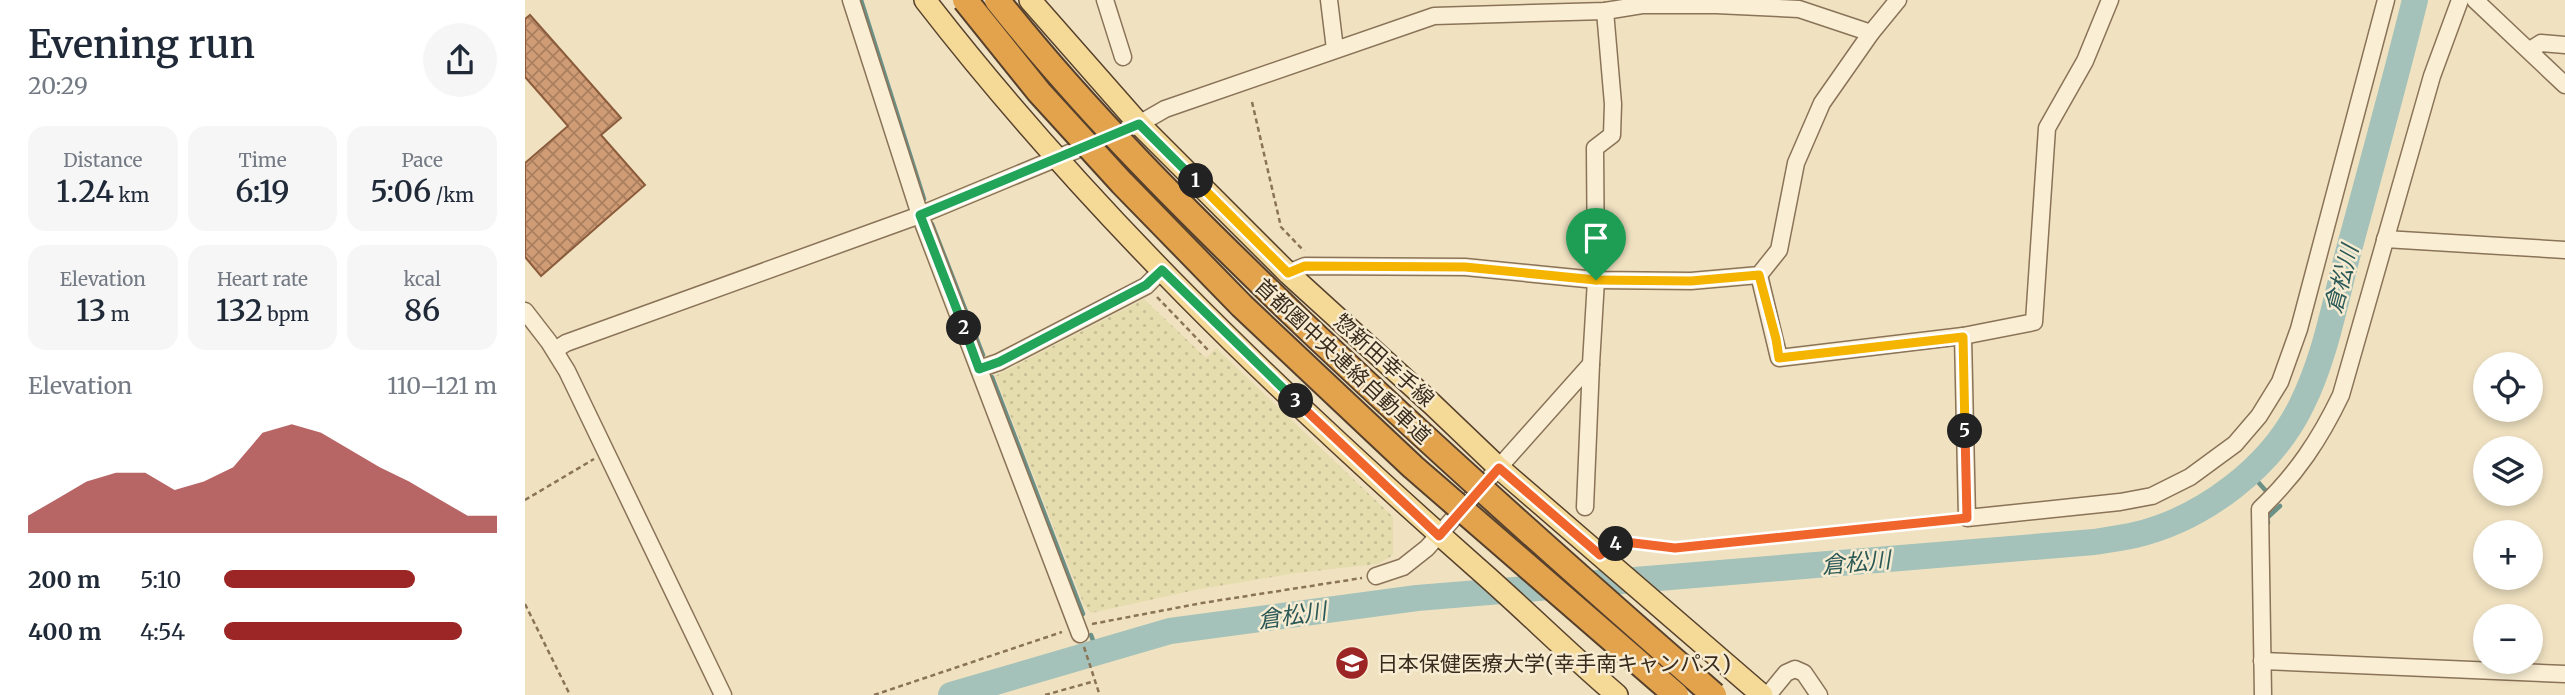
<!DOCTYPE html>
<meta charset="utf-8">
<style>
body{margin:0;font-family:Merriweather,"Noto Sans JP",serif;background:#f6f6f7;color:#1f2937;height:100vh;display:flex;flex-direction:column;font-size:26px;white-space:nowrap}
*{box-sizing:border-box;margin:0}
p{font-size:23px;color:#747a83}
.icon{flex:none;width:38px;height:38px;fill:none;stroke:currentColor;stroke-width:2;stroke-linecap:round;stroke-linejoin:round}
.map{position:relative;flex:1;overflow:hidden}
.details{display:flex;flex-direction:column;background:#fff;width:525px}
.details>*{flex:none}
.controls{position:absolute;left:1948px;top:352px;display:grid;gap:14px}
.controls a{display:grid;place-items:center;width:70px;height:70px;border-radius:50%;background:#fff;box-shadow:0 4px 10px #0003;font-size:35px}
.pin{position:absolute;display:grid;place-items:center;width:60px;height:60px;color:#fff;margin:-72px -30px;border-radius:50% 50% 50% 0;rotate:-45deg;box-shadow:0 0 7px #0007}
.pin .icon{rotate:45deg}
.km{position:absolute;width:35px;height:35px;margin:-18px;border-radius:50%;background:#222;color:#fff;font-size:19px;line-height:35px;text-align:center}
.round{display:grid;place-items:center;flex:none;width:74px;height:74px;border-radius:37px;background:#f6f6f7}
.overview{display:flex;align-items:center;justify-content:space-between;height:119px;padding:0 28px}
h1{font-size:38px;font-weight:600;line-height:52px}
.stats{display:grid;grid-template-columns:repeat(3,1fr);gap:10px;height:119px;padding:7px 28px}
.stats div{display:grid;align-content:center;border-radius:18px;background:#f6f6f7;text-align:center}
.stats b{font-size:30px;font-weight:600}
.stats small{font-size:19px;font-weight:400}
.stats p{font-size:19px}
.chart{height:196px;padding:14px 28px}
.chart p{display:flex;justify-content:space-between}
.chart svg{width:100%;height:126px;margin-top:7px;fill:#9b2625;opacity:.7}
ul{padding:0 28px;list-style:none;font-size:23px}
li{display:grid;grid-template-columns:112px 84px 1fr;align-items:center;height:52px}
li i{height:18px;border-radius:9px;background:#9b2625}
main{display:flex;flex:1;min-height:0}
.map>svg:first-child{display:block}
</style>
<main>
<section class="details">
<div class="overview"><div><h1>Evening run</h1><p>20:29</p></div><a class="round"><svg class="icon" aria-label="share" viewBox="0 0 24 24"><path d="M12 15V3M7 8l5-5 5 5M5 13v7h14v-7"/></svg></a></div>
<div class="stats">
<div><p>Distance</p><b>1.24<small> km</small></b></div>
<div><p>Time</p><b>6:19</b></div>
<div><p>Pace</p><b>5:06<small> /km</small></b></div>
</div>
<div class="stats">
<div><p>Elevation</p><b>13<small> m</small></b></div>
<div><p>Heart rate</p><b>132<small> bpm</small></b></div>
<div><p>kcal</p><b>86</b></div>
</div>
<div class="chart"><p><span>Elevation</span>110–121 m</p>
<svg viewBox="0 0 160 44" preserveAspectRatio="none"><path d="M0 44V38L10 32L20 26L30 23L40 23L50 29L60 26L70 21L80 9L90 6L100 9L110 15L120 21L130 26L140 32L150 38L160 38V44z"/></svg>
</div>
<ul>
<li><b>200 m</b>5:10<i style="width:70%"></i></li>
<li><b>400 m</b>4:54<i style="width:87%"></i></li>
</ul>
</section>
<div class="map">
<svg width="2040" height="695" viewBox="0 0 2040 695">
<defs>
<pattern id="farmland-dots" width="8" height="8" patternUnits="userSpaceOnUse" patternTransform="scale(1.75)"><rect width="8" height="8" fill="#e6ddae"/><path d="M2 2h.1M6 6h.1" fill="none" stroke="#c6be95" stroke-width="1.8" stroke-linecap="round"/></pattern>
<pattern id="building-cross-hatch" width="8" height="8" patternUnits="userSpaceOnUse" patternTransform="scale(1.75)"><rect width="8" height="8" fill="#d09c75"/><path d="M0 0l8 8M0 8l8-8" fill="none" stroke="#aa7f5f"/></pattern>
</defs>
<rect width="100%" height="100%" fill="#f0e2c1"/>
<path fill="url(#farmland-dots)" d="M619,299l62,59 10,-10 177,169v38l-15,9 -82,9 -101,17 -104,23 -7,-8 -89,-229z"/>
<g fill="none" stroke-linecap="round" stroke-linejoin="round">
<g stroke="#6a9087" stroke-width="4.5">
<path d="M336,0l63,199"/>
<path d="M407,224l51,131"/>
<path d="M467,377l91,237"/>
<path d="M1725,473l16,18"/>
<path d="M1743,523l-1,-5 13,-12"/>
<path d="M566,635l6,16"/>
</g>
<path stroke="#a4c2b9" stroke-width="26" d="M426,695l219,-64 247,-33 677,-56c13,-2 28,-4 41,-7 68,-16 137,-68 167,-131 25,-50 34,-109 49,-162 22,-81 44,-161 64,-242"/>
</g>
<path fill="url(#building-cross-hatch)" stroke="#8a5c3c" stroke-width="2" d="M5,15l91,103 -20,17 44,50 -104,91 -16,-19v-94l43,-37 -43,-49v-58z"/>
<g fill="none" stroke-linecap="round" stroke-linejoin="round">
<g stroke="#8a7358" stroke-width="19">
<g id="minor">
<path d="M326,0l69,215 160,419"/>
<path d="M580,0l18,57"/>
<path d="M804,0l6,49"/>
<path d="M1950,0l90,85"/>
<path d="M2005,50l11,-7 24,2"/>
<path d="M1860,239l180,11"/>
<path d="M763,273l17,-7 160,1 131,13 95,1 68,-6 20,-25 17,-87 26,-60 49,-70 27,-33"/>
<path d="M1234,275l20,83 184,-22 71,-14 13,-194 38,-67 25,-61"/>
<path d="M0,311l24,31 18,29 156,324"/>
<path d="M1438,336l4,182 153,-16 32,-6 38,-19 45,-33 24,-28 21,-34 19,-53 87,-329"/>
<path d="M30,350l11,-7 354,-128 219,-91 26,-15 269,-93 171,-5 37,-6h74l83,4 72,24"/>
<path d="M454,369l20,-7 147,-76 16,-16"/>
<path d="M1060,507l6,-143"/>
<path d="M851,576l27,-9 24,-19 164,-184 5,-84 -1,-132 17,-13 1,-31 -8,-93"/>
<path d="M1737,661l303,13"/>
<path d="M1243,695l18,-22 9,-4 9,4 15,22"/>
<path d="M1738,695l-3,-186c36,-34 60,-70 81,-114l91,-319 28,-76"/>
</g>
</g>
<g stroke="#57412c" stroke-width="24">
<g id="major">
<path d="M400,0c161,208 354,393 551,567 48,42 93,87 141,128"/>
<path d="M505,0l109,124 149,149 144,131 67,64 263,227"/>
</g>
</g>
<g stroke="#8a7358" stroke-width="2.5" stroke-dasharray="5 3.5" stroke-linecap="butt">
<path d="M727,102l29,125 23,24"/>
<path d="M632,297l51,53"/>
<path d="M0,500l69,-41"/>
<path d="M1090,544l10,-2 50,6 278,-29"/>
<path d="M0,604l45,91"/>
<path d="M567,624l110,-21 160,-25"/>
<path d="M559,647l15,46"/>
<path d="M349,695l188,-63"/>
<path d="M520,695l50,-14"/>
</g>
<use href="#minor" stroke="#faefd4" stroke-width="16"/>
<use href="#major" stroke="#f5d997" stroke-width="21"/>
<g stroke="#57412c" stroke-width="28" stroke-linecap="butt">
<g id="highway-bridge">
<path d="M440,0l74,92 83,91 120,123 171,161 263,228"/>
<path d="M472,0c91,115 196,218 301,319 136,129 275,253 416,376"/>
</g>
</g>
<use href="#highway-bridge" stroke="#e3a34d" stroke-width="24"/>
</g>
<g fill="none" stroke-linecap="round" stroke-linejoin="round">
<g stroke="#fff" stroke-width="14">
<path id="split-1" d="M671,181l92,92 17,-7 160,1 131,13"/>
</g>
<g stroke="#fff" stroke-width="14">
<path id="split-2" d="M439,328l-44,-113 219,-91 57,57"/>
</g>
<g stroke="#fff" stroke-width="14">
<path id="split-3" d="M439,328l15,41 20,-7 147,-77 16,-15 134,131"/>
</g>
<g stroke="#fff" stroke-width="14">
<path id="split-4" d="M771,401l143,135 60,-68 101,87 16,-11"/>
</g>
<g stroke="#fff" stroke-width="14">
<path id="split-5" d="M1091,544l9,-2 50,6 292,-30 -2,-87"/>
</g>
<g stroke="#fff" stroke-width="14">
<path id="split-6" d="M1071,280l95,1 68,-6 17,64 3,19 184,-21 2,94"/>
</g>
<use href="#split-1" stroke="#f5b400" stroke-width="9"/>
<use href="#split-2" stroke="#22a559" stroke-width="9"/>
<use href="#split-3" stroke="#22a559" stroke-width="9"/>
<use href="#split-4" stroke="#f0652b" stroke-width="9"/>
<use href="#split-5" stroke="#f0652b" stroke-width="9"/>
<use href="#split-6" stroke="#f5b400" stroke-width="9"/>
</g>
<defs>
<g id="school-disc" transform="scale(1.75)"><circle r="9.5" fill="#9b2625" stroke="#f7ecd1"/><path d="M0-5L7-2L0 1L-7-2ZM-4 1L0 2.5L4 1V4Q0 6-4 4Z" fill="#fff"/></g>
</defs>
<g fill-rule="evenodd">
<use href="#school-disc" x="827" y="663"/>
</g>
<g text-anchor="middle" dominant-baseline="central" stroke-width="5" stroke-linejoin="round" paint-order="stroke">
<g font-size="21" fill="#392b1d" stroke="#f7ecd1">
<text transform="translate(859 360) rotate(42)">惣新田幸手線</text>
<text transform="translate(818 361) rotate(43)">首都圏中央連絡自動車道</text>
</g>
<g font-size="21" fill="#392b1d" stroke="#f7ecd1" text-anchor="start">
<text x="852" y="663">日本保健医療大学(幸手南キャンパス)</text>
</g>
<g font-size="23" font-style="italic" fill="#2b5957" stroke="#f7ecd1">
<text transform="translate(1816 279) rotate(-75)">倉松川</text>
<text transform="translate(1331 562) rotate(-5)">倉松川</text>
<text transform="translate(767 615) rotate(-8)">倉松川</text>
</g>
</g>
</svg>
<div class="controls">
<a><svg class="icon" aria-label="locate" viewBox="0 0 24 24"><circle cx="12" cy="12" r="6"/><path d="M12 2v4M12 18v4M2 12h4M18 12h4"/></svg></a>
<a><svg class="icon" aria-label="layers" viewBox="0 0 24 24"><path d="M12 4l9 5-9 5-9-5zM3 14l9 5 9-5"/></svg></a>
<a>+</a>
<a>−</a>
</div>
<div class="pin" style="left:1071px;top:280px;background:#1e9e55"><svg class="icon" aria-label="arrive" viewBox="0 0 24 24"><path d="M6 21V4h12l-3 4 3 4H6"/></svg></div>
<b class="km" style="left:671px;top:181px">1</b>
<b class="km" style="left:439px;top:328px">2</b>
<b class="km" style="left:771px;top:401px">3</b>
<b class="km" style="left:1091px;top:544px">4</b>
<b class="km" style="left:1440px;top:431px">5</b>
</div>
</main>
